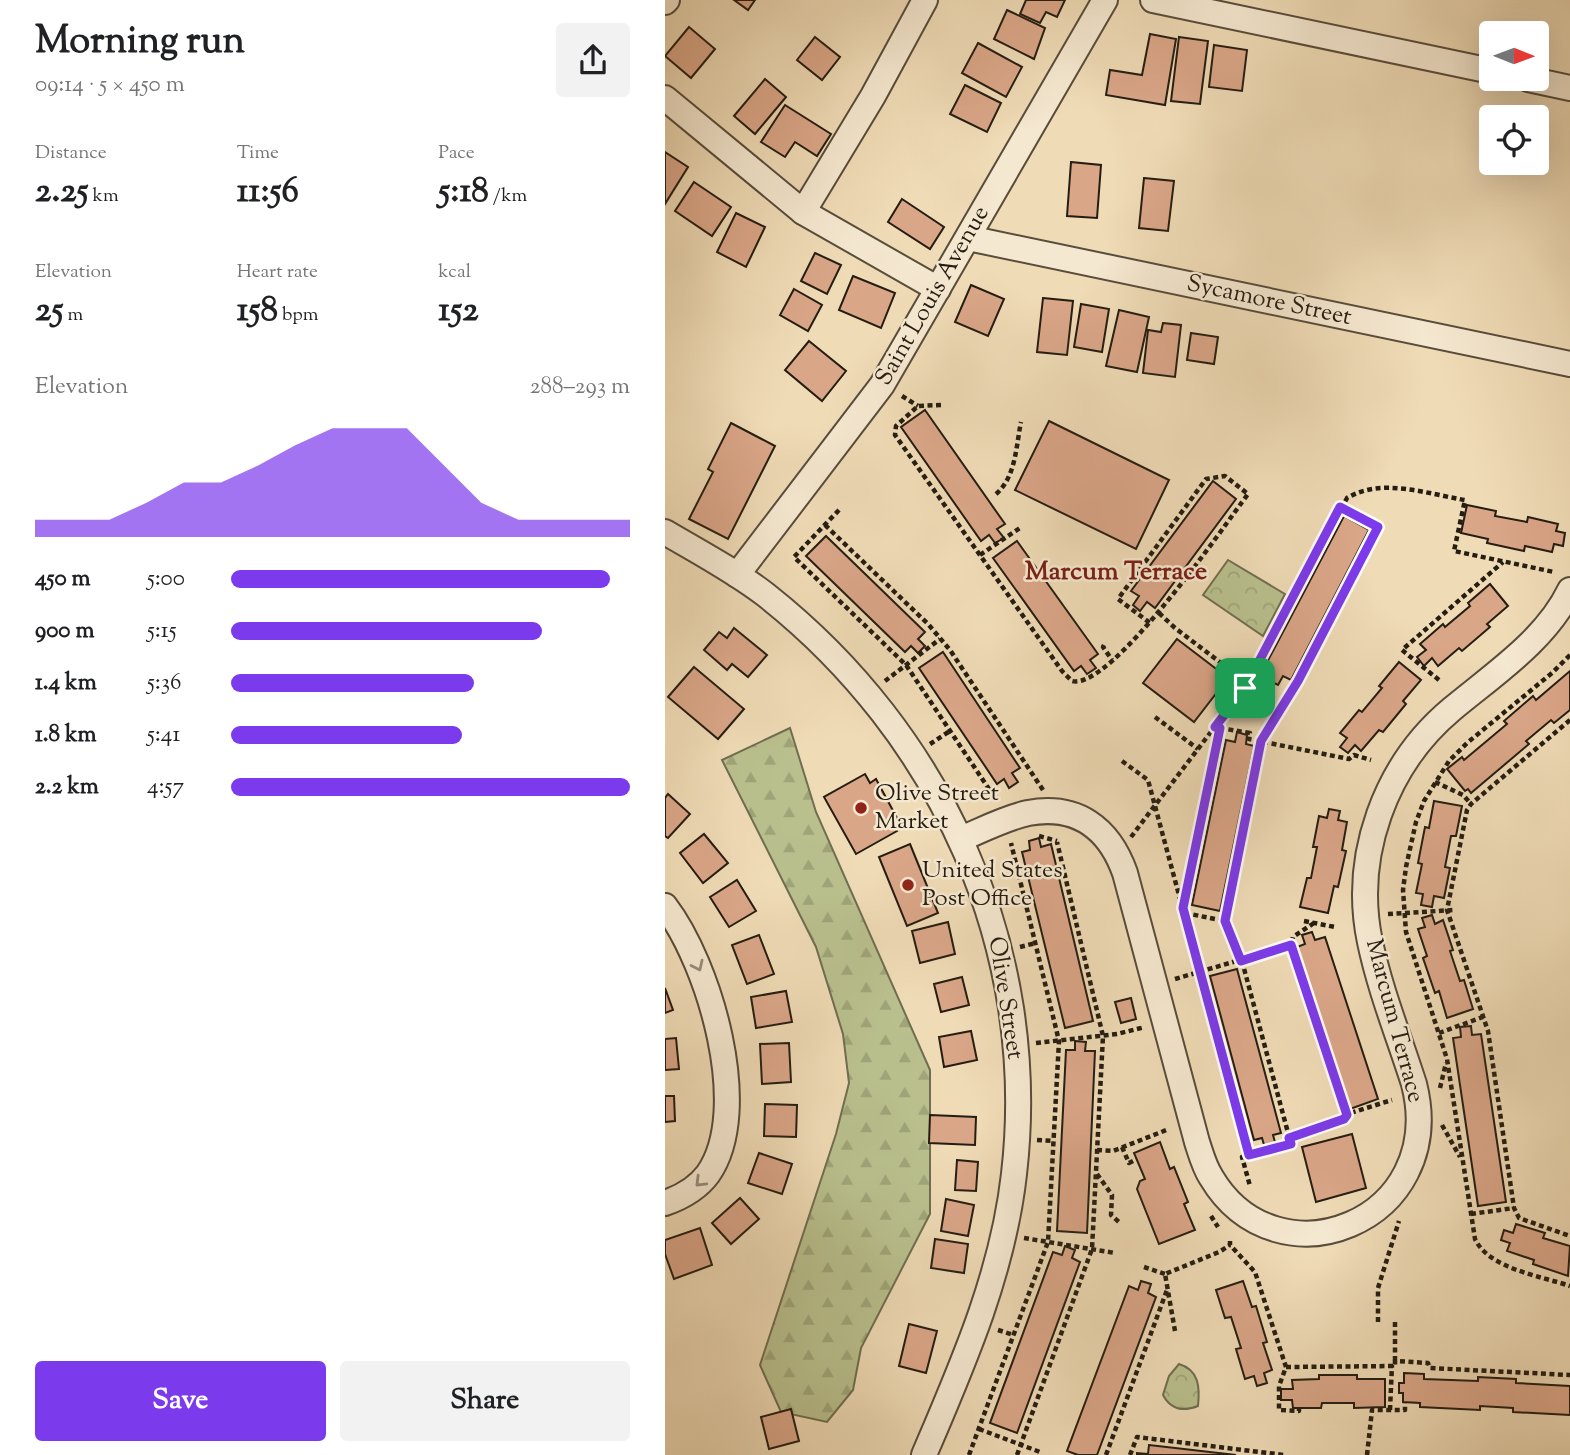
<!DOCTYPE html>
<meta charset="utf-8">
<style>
body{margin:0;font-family:"Sorts Mill Goudy",serif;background:#f2f2f2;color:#202124;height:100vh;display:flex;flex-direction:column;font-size:26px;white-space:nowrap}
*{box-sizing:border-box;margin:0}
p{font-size:23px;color:#757577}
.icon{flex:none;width:38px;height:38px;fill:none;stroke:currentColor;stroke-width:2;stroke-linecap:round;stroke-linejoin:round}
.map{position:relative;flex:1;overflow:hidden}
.side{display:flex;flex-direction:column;background:#fff;width:665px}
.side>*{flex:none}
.needle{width:46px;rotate:91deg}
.fabs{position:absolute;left:814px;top:21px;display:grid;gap:14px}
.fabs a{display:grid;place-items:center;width:70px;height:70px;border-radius:7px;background:#fff;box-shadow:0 7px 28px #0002;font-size:35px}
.pin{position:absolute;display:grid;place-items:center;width:60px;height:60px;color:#fff;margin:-30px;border-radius:14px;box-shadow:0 4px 10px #0006}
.round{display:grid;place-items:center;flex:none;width:74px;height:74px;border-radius:7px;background:#f2f2f2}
.headline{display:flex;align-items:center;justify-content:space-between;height:119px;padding:0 35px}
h1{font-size:38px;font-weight:700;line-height:52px}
.stats{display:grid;grid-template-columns:repeat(3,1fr);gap:10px;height:119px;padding:7px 35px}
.stats div{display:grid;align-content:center}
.stats b{font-size:35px;font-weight:700}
.stats small{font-size:19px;font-weight:400}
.stats p{font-size:19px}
.chart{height:196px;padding:14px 35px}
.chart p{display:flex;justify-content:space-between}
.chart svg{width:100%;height:126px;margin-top:7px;fill:#7c3aed;opacity:.7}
.action{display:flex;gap:14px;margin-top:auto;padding:14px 35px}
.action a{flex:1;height:80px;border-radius:7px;background:#7c3aed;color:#fff;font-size:28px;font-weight:700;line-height:80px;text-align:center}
.action a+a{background:#f2f2f2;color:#202124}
ul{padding:0 35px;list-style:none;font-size:23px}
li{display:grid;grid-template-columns:112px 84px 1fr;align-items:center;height:52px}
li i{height:18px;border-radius:9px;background:#7c3aed}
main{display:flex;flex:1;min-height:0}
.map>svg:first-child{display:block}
</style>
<main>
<section class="side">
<div class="headline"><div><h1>Morning run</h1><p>09:14 · 5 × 450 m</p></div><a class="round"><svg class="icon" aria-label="share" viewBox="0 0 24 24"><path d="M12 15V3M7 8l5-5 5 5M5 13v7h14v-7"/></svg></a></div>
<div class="stats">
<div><p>Distance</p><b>2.25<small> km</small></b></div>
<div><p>Time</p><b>11:56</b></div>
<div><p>Pace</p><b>5:18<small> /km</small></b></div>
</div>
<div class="stats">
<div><p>Elevation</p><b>25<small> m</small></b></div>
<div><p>Heart rate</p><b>158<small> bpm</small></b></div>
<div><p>kcal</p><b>152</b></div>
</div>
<div class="chart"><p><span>Elevation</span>288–293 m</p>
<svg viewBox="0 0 160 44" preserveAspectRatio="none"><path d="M0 44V38L10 38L20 38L30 32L40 25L50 25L60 19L70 12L80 6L90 6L100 6L110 19L120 32L130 38L140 38L150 38L160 38V44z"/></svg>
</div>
<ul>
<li><b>450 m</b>5:00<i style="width:95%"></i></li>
<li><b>900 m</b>5:15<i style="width:78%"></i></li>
<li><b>1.4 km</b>5:36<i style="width:61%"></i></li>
<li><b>1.8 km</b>5:41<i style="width:58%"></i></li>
<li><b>2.2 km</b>4:57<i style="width:100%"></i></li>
</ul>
<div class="action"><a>Save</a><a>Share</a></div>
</section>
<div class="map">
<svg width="905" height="1455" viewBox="0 0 905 1455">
<defs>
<pattern id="forest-firs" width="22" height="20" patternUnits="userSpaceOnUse" patternTransform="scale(1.75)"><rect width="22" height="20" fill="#b9c08e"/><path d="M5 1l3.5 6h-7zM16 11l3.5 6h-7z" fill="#9fa579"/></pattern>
<pattern id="park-crowns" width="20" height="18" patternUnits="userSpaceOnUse" patternTransform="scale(1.75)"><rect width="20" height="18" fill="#b9c08e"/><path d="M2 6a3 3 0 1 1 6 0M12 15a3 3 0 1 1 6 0" fill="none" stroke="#9fa579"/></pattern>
</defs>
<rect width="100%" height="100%" fill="#efdbb6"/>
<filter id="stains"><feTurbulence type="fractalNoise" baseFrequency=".00286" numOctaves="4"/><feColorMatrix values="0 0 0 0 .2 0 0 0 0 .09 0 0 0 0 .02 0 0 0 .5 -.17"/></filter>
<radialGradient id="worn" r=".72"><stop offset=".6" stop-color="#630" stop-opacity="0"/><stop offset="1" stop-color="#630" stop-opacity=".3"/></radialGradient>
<path fill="url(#forest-firs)" stroke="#6f6e50" stroke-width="2" d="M125,728l26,84 114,258v144l-69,134 -8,42 -26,32 -46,-10 -21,-47 76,-231 13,-51 -6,-49 -27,-87 -94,-187z"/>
<g fill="url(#park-crowns)" stroke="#6f6e50" stroke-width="2">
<path d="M563,560l57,34 -22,42 -60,-41z"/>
<path d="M514,1364c20,6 21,23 19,42 -15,6 -27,4 -35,-11l6,-19z"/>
</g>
<g fill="#daa688" stroke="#251d12" stroke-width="2">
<path d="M69,0h21l-7,10z"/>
<path d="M361,0h39l-8,17 -11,-5 -6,11 -20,-9z"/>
<path d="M342,10l38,18 -11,31 -40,-20z"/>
<path d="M24,27l26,22 -24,29 -26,-22z"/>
<path d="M485,34l26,5 -11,66 -59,-10 4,-25 32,5z"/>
<path d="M150,37l25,20 -18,23 -25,-20z"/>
<path d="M514,37l29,4 -8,63 -29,-3z"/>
<path d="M313,43l44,24 -16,30 -44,-24z"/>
<path d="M549,45l33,5 -5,41 -33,-4z"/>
<path d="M100,79l21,18 -31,37 -21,-18z"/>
<path d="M300,85l36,18 -14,29 -37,-18z"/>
<path d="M120,105l46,29 -14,22 -22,-14 -10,15 -24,-15z"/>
<path d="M0,152l23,15 -23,37z"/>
<path d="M406,162l30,3 -4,53 -30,-2z"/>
<path d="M479,178l30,3 -6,50 -29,-3z"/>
<path d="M29,182l37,25 -19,29 -37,-25z"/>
<path d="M237,199l42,28 -14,22 -42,-27z"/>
<path d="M71,213l29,14 -19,40 -29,-15z"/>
<path d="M150,253l26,12 -14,29 -26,-13z"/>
<path d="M188,276l42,17 -14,35 -42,-18z"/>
<path d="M306,285l33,14 -16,37 -33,-14z"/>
<path d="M129,289l28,16 -14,26 -28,-16z"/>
<path d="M378,298l30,3 -6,54 -30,-3z"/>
<path d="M416,304l28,5 -7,43 -28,-5z"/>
<path d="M454,310l30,7 -12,55 -31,-6z"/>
<path d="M498,323l18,2 -6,52 -32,-4 5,-43 13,2z"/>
<path d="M526,333l27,4 -4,27 -27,-4z"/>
<path d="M144,341l37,30 -24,30 -37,-31z"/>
<path d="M260,410l80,114 -8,5 7,9 -9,5 -6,-8 -8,6 -80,-114z"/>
<path d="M384,421l120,59 -33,69 -121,-59z"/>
<path d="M66,423l44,23 -47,93 -39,-20 24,-47 -5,-3z"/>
<path d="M548,481l23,18 -81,109 -8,-6 -7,9 -7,-6 6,-9 -8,-5z"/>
<path d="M802,505l29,6 -1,5 32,6 1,-5 30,7 -2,7 9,2 -2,13 -9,-2 -2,8 -27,-6 -1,5 -37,-8 1,-4 -27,-6z"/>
<path d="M679,516l25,14 -78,150 -8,-4 -5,9 -10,-5 5,-9 -8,-5z"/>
<path d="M161,536l99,96 -7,7 7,7 -7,7 -7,-7 -6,6 -99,-96z"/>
<path d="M352,541l81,113 -8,6 6,8 -9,6 -6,-8 -7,5 -81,-113z"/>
<path d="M825,584l18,22 -21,18 3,3 -28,24 -3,-3 -21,18 -6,-8 -8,8 -7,-9 9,-7 -6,-6 23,-20 2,3 25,-21 -2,-3z"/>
<path d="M69,628l33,27 -19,22 -16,-13 -5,6 -23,-20 15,-18 8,6z"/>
<path d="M512,639l51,39 -34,44 -51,-39z"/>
<path d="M278,652l77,116 -8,5 6,9 -9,6 -5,-9 -7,5 -78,-116z"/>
<path d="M734,662l22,18 -18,21 3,3 -23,28 -4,-2 -18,21 -6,-6 -7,8 -8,-6 7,-9 -7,-5 19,-23 3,2 20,-24 -3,-2z"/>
<path d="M29,667l50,42 -26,30 -50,-42z"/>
<path d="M905,671v39l-16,13 -3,-3 -25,21 3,3 -58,49 -3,-4 -3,2 -18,-22 15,-12 2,3 43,-36 -3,-3 29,-25 3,4z"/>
<path d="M572,732l10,3 -1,9 8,2 -34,165 -28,-6 34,-165 9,2z"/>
<path d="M200,774l5,9 6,-4 21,39 -6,4 6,9 -41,23 -32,-57z"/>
<path d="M3,794l22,20 -22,24 -3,-2v-38z"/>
<path d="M769,801l28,5 -6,30h-5l-6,31 5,1 -6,30 -10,-2 -2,11 -11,-2 2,-11 -7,-1 6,-29 -4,-1 7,-36 4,1z"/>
<path d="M664,809l11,2 -2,9 9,2 -5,28 4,1 -8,36 -4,-1 -6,27 -28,-6 7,-29h4l6,-31h-4l6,-31 8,2z"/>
<path d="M39,834l24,29 -25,20 -23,-30z"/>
<path d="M374,838l2,9 10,-3 42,177 -28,7 -43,-176 8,-2 -1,-9z"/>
<path d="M245,844l28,69 -31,13 -28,-69z"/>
<path d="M72,880l19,31 -27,16 -19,-30z"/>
<path d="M767,915l3,9 8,-4 10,30 -3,1 10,30 4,-1 9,29 -26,9 -8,-27 -4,2 -12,-35 4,-2 -9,-27 7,-2 -3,-9z"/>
<path d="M283,922l7,32 -35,9 -8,-32z"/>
<path d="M647,932l3,8 10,-3 53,162 -28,10 -53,-162 8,-3 -3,-9z"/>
<path d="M94,935l15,39 -27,10 -15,-39z"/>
<path d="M572,969l44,164 -8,2 3,11 -11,2 -3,-10 -8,2 -44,-164z"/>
<path d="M297,977l7,28 -28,7 -7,-28z"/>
<path d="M0,988l8,22 -8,3z"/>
<path d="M121,991l6,31 -36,6 -5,-31z"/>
<path d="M466,998l5,21 -15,4 -6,-21z"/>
<path d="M806,1026l1,9 9,-1 25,168 -28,4 -25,-168 8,-1 -1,-10z"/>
<path d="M306,1031l6,29 -33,7 -5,-30z"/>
<path d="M11,1038l3,31 -14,1v-31z"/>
<path d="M410,1041l11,1 -1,9h10l-8,182 -30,-2 9,-181h9z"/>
<path d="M124,1043l2,39 -29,2 -2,-40z"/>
<path d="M0,1096h9l1,25 -10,1z"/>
<path d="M100,1104l32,1 -1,32 -32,-1z"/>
<path d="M265,1115l46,2 -1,28 -46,-2z"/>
<path d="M687,1134l14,54 -50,14 -14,-55z"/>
<path d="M495,1142l10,27 4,-2 14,35 -4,2 11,26 -36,14 -22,-55 3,-8 5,-2 -11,-26z"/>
<path d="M94,1153l33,11 -10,30 -34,-11z"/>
<path d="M292,1160l21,2 -2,29 -21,-1z"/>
<path d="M75,1198l19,21 -28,25 -19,-21z"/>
<path d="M281,1199l28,6 -6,31 -27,-5z"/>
<path d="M851,1224l29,9 -2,5 27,8 -2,30 -35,-12 1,-4 -27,-9 3,-8 -9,-3 3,-10 9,3z"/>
<path d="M35,1228l12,37 -38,14 -9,-25v-14z"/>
<path d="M270,1239l33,5 -4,29 -33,-5z"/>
<path d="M400,1246l10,4 -3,8 8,4 -63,171 -27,-10 63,-171 9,3z"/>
<path d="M476,1281l10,3 -3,9 8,4 -59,158h-19l-11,-4 62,-165 9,4z"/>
<path d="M578,1281l9,26 4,-1 11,36 -4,1 9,27 -8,3 3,10 -10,3 -3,-10 -9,3 -9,-30 5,-1 -10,-31 -6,1 -9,-28z"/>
<path d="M244,1324l28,7 -11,42 -27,-7z"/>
<path d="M739,1373l20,1v5l54,2v-4l38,2v4l54,3v29l-57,-3v-4l-33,-2v4l-60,-3v-4l-17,-1v-9h-4v-10h5z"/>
<path d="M654,1375h38v4h28v28l-31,1v-5h-32l-1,5h-28l-1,-8h-11v-11h12l-1,-9 27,-1z"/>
<path d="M126,1409l8,32 -30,8 -8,-32z"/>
<path d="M484,1445l87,10h-99v-2l11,1z"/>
</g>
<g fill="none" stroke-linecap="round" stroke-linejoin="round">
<g stroke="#584c3b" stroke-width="28">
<g id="minor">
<path d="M488,0l338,71"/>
<path d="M0,2l2,-2"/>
<path d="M863,79l42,9"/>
<path d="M0,98l138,114 135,77"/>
<path d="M138,212l70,-116 52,-96"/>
<path d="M303,238l602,126"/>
<path d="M0,532c34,20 70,39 101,63 176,139 274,354 248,579 -11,99 -51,190 -90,281"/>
<path d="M72,575l145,-190 223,-385"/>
<path d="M296,839c21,-9 44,-21 67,-26 49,-9 81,15 97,60l72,269c4,12 7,24 14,35 66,112 238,45 203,-93 -15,-47 -34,-94 -44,-142 -18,-86 15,-177 82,-233 42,-35 94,-69 118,-119"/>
<path d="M0,906c44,57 88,204 43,268 -11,15 -26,23 -43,29"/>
</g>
</g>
<g stroke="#251d12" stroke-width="4.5" stroke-dasharray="5 3.5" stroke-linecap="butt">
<path d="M237,396l16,10"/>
<path d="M276,405l-23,1 -22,20 -1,9 167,236 10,10c39,10 152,-155 176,-187l-23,-18 -19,3 -88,120 32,24"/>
<path d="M331,494c20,-17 20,-48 25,-72"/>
<path d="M174,510l-45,47 112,108 91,136"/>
<path d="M160,525l103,99 22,26 93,140"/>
<path d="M315,555l40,-27"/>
<path d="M494,613l16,15 54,41 1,7 15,11"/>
<path d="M439,645l-1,2 9,13"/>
<path d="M905,655l-18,18 -85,70 -18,18 -25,40 -8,21 -10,45 -3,23 3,42 41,127 28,180c14,30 66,37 95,47"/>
<path d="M774,680l-37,-30 101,-88"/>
<path d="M220,681l55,-42"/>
<path d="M490,717l43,32"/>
<path d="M905,720l-99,84 -4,6 -20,100 41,121 26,177 5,10 51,18"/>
<path d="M555,728l30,5 -1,6 100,20 5,-4 17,5"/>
<path d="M265,744l20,-13"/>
<path d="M457,761l26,19 101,375"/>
<path d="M770,782l28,13 8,9"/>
<path d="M374,836l18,5"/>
<path d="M466,837l114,-150 102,-189c35,-21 80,-4 118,2l-11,51 100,21"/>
<path d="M519,905l36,-177"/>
<path d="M520,913l50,10"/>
<path d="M723,914l66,-4"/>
<path d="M560,921l36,-180 37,-60 80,-154 -38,-20"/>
<path d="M562,921l15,40 49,183 -49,13 8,29"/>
<path d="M639,921l31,6"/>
<path d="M649,923l-21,14 -2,8 56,169"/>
<path d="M355,947l16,-4"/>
<path d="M510,979l116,-34"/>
<path d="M774,1033l44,-16"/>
<path d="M371,1043l81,-9 28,-7"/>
<path d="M775,1088l6,-25"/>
<path d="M777,1125l18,32"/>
<path d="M624,1138l55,-19 3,-5 45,-14"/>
<path d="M372,1140l17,1"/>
<path d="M457,1147l7,16 8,-4"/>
<path d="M432,1150l16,1 56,-22"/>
<path d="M432,1174l15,21 -1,20 8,7"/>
<path d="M806,1214l43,-6"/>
<path d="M546,1216l7,11"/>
<path d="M359,1238l91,15"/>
<path d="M565,1241v4l25,27 31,95 -7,19v24l20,1v-3"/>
<path d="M479,1267l21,7"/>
<path d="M713,1322v-34l21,-67"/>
<path d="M730,1322v39"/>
<path d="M333,1330l16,5"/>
<path d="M510,1331l-10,-57 54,-22 11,-7"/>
<path d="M621,1367l109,-1v-5l33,2 2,5 140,7"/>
<path d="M725,1410l2,-45"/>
<path d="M314,1429l61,23"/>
<path d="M304,1455l79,-213 11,-201 -48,-198"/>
<path d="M352,1455l75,-206 11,-213 -46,-194"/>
<path d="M441,1455l61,-165"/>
<path d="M465,1455l7,-18 147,18"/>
<path d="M702,1455l5,-45h33v-8"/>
</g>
<use href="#minor" stroke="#f5e8d0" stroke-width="24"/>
</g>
<defs><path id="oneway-chevron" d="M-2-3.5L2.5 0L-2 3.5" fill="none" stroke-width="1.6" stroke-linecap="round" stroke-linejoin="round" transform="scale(1.75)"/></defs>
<g stroke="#978d7a">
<use href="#oneway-chevron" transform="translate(33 966) rotate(65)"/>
<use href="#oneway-chevron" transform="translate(35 1182) rotate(135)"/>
</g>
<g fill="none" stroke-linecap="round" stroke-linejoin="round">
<g stroke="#fff" stroke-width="14">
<path id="route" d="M675,507l38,20 -80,154 -37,60 -36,180 16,40 50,-16 56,170 -3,4 -55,19 2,6 -42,11 -66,-247 37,-180 -5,-1 30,-39z"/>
</g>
<use href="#route" stroke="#7c3aed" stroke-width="9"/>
</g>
<g fill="#8f2418" stroke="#f5e8d0" stroke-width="2.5">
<circle cx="196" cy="808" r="7"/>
<circle cx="243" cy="885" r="7"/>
</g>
<g text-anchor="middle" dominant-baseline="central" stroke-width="5" stroke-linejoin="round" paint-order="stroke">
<g font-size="24" fill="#251d12" stroke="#f5e8d0">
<text transform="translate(268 296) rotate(-60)">Saint Louis Avenue</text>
<text transform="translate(604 301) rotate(12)">Sycamore Street</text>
<text transform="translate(340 998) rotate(81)">Olive Street</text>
<text transform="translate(729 1021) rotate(75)">Marcum Terrace</text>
</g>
<g font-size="24" fill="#251d12" stroke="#f5e8d0" text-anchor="start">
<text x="210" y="794">Olive Street<tspan x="210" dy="28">Market</tspan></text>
<text x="257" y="871">United States<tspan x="257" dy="28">Post Office</tspan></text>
</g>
<g font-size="26" font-weight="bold" fill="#7a1f14" stroke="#f5e8d0">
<text x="451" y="572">Marcum Terrace</text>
</g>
</g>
<rect width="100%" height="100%" filter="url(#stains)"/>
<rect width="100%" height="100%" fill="url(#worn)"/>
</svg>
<div class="fabs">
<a><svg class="needle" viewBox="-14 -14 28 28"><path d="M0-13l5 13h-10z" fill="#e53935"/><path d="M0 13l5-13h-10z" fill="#757577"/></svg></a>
<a><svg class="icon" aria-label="locate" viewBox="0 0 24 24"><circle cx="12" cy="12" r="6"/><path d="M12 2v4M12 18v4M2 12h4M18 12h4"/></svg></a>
</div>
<div class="pin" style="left:580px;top:688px;background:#1e9e55"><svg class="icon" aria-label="arrive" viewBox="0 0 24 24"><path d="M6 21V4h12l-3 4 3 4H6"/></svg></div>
</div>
</main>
